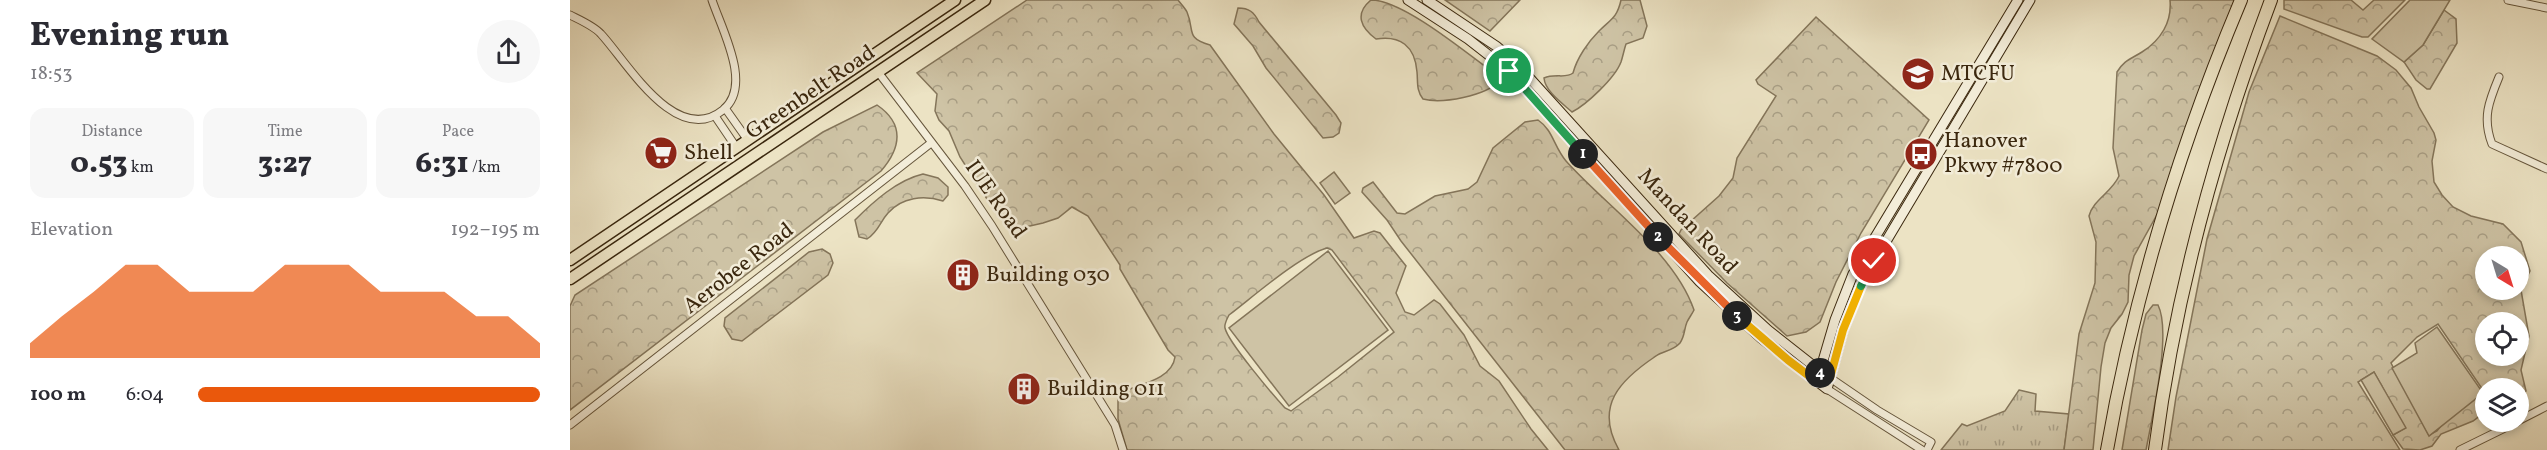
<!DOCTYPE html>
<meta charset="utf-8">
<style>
body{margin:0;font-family:Vollkorn,serif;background:#f7f7f7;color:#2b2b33;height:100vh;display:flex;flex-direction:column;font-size:22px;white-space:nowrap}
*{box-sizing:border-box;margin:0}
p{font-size:20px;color:#7c7c81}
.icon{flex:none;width:33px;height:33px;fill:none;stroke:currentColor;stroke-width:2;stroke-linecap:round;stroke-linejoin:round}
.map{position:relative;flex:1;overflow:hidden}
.panel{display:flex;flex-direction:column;background:#fff;width:570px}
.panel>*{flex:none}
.needle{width:39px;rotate:142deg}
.buttons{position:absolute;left:1905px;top:246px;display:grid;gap:12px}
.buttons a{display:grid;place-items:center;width:54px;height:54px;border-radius:50%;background:#fff;box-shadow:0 3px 9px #0003;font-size:30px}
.pin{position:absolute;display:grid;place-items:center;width:51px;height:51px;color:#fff;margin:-26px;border:3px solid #fff;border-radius:50%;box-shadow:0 2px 6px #0007}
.km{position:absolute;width:30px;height:30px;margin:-15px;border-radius:50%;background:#222;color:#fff;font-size:16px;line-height:30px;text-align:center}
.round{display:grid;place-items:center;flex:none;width:63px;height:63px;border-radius:32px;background:#f7f7f7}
.overview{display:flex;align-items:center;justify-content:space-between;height:102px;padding:0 30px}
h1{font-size:33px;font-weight:800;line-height:45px}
.figures{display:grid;grid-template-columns:repeat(3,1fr);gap:9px;height:102px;padding:6px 30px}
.figures div{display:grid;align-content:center;border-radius:15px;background:#f7f7f7;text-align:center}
.figures b{font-size:30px;font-weight:800}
.figures small{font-size:16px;font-weight:400}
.figures p{font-size:16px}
.chart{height:168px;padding:12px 30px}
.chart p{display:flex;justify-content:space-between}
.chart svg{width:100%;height:108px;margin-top:6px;fill:#ea580c;opacity:.7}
ul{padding:0 30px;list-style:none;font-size:20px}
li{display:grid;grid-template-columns:96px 72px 1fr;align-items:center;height:45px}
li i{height:15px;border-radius:8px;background:#ea580c}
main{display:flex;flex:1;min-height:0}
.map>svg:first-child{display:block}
</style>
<main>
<section class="panel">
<div class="overview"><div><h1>Evening run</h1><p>18:53</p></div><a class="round"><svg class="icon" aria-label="share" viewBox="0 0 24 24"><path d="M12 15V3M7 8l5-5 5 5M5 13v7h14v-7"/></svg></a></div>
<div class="figures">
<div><p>Distance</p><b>0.53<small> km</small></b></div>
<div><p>Time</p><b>3:27</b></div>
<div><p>Pace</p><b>6:31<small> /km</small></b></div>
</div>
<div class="chart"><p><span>Elevation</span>192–195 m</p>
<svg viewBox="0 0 160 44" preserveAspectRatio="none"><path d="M0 44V38L10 27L20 17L30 6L40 6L50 17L60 17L70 17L80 6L90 6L100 6L110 17L120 17L130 17L140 27L150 27L160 38V44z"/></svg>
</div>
<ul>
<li><b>100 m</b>6:04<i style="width:100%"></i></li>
</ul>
</section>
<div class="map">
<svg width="1977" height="450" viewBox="0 0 1977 450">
<defs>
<pattern id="grass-tufts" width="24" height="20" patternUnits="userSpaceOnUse" patternTransform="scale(1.5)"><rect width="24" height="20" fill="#cec3a5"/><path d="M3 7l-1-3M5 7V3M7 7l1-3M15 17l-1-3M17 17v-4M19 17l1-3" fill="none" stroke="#a89e85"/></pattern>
<pattern id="forest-crowns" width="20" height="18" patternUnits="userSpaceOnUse" patternTransform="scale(1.5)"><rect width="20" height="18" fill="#cec3a5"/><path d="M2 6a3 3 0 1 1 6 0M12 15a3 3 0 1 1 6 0" fill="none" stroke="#a89e85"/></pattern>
</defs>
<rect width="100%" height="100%" fill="#ece3c4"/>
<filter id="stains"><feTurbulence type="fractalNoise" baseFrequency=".00333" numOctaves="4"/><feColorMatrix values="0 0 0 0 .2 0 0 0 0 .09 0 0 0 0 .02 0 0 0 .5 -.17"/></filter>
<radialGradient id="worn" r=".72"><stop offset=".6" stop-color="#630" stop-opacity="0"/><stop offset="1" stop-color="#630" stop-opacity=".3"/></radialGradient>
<path fill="url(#grass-tufts)" stroke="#84755a" stroke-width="1.5" d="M1449,390l17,4 -1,17 34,3 -5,36h-123l21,-26 5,2 38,-15z"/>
<g fill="url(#forest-crowns)" stroke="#84755a" stroke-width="1.5" fill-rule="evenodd">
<path d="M457,0h151c3,4 7,8 9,12 8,19 -2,26 23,33l64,89 50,61 30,43 20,-7 6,2 26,33 -10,27 9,19 9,3 20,-15 6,4 24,31 16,31 19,15 32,48 17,21h-421l-9,-31v-25c16,-9 54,-13 57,-37l-7,-7 -48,-81v-4l-32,-49 -16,-9 -14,11 -15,5 -22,5 -9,-1 -25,-28 -27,-42 -11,-26 -10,-11 -4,-9 2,-17 -20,-21zM757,248l5,2 62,82 -56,45 -47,34 -6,-3c-12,-13 -57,-66 -60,-80 -1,-4 2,-9 4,-13 25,-19 70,-59 98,-67z"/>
<path d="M801,0c33,0 99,56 127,76l1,5c-13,15 -57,23 -76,18 -7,-9 -5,-17 -6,-27 -2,-26 -17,-37 -41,-33 -15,-11 -22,-25 -5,-39z"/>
<path d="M875,0h75l-30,31z"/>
<path d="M1051,0h19l7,26 -4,12 -17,6c-2,6 -3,12 -5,18 -6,16 -35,43 -49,50 -10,-9 -27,-21 -28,-34 11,-5 22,1 29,-5 4,-15 15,-31 26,-42 12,-12 18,-13 22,-31z"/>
<path d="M1600,0h71l-72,193 -35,63 -5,19 -1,27 -6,12 -11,14 -6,15 -4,24 -8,83h-29l15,-116 16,-51 1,-41 -7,-26c4,-16 23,-24 30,-40l-6,-28 4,-76c7,-12 14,-13 25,-20 19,-12 30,-30 28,-52z"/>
<path d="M1714,0h67l12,10 11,-10h31l-37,37h-6l-78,-28z"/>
<path d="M668,8c11,0 16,4 21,14l77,93 5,8 -2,10 -6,4 -10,1 -57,-70 -13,-22 -19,-22z"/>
<path d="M1874,10l12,9 1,24 -27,46h-3l-11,-9 -12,-18 19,-17z"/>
<path d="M1710,16l97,40 19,14 15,18 8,19 15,26 2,7 -4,21 2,21 8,13 11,12 18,9 32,8 18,18 9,29 -9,19 8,46 -8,34 5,21 -7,6 -1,-9h-32l-1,5 -47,-69 -21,13 -26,26 38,72 8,-4 7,-9 35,-26 6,16 -12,9 -32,13 -9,12 -12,4 -17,-1 -10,-14 12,-7 -31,-56 -16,10 42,68h-232l8,-53 31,-158 42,-147zM1916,256h32v34h-32zM1916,322h32v34h-32z"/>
<path d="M1246,17l113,103 -68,113 -25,49 -16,40 -14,10 -19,4 -60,-53 -48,-49 2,-4 38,-34 14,-18 4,-20 39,-62 -18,-12 -2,-4z"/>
<path d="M307,105c28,19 24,43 4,66l-311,239v-104l5,-11 248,-163z"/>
<path d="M968,120c15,10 16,27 28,41 40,45 108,91 128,149 -2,4 -5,8 -7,12 -3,7 -2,14 -7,21 -7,8 -17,8 -24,13 -36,24 -62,50 -37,94h-54l-164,-209 -14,-21 -25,-28 1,-4 10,-6 24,31 8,1 30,-18 33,-7 9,-7 16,-34 32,-26z"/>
<path d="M353,174l15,4 10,9v8l-5,6c-19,-6 -41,-4 -55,12 -9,10 -9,18 -21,26l-8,-2 -4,-17c18,-18 42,-40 68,-46z"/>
<path d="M252,249l8,5 3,9 -5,12 -86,66 -10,-2 -8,-13 1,-8 84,-66z"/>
<path d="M1583,305h5c14,28 -6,112 -12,145h-24l20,-120 4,-16z"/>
</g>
<g fill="#cec3a5" stroke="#84755a" stroke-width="1.5">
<path d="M1840,0h40l-27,45 -19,17 -32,-23z"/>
<path d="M764,172l16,21 -15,11 -15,-21z"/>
<path d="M758,251l60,79 -99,76 -60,-78z"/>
<path d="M1867,327l46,66 -54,43 -37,-68 25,-15 -2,-10z"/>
<path d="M1804,372l32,56 -13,7 -32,-55z"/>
</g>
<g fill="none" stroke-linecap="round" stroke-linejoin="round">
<g stroke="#66563c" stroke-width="9">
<g id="street">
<path d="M1938,0l39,8"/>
<path d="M0,15c10,5 24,11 31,19 26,28 75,114 122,76 30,-24 -1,-80 -11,-110"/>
<path d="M308,72l87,114 27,40 115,186 8,13 8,25"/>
<path d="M1929,77c-10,24 -17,41 -7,67l55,25"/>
<path d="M155,108l22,31"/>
<path d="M145,116l21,31"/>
<path d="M1249,375l1,-4 57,39 54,32 -4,8"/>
<path d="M1257,389l95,61"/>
<path d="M1948,421l29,-15"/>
<path d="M0,425l361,-282"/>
<path d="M1890,450l57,-28"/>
</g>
</g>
<g stroke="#3a270e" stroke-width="11">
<g id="secondary">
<path d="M838,0l60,39 41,32 191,211 61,56 66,51 16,-59 20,-50 167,-280"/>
<path d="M857,0l69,46 20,17 192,212 60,55 52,41 15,-51 18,-46 165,-274"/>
</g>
</g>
<g stroke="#3a270e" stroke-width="13">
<g id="primary">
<path d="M0,260l385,-260"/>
<path d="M0,279l415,-279"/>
</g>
</g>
<g stroke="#3a270e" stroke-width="14">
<g id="highway">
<path d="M1537,450c27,-155 73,-305 134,-450"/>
<path d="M1585,450c20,-155 61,-304 116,-450"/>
</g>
</g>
<use href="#street" stroke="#f3edd9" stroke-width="7"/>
<use href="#secondary" stroke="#f3edd9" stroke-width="9"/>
<use href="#primary" stroke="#ece3c4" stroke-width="10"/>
<use href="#highway" stroke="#ece3c4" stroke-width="12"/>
</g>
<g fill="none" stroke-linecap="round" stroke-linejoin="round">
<g stroke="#fff" stroke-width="12">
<path id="split-1" d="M939,71l74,83"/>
</g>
<g stroke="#fff" stroke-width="12">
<path id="split-2" d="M1013,154l75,83"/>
</g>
<g stroke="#fff" stroke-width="12">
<path id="split-3" d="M1088,237l79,79"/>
</g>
<g stroke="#fff" stroke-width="12">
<path id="split-4" d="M1167,316l51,44 29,22 3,-9"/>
</g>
<g stroke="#fff" stroke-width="12">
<path id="split-5" d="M1250,373v-2l10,7 13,-48 18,-44"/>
</g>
<g stroke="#fff" stroke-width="12">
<path id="split-6" d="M1291,286l13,-25"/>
</g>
<use href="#split-1" stroke="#22a559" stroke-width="8"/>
<use href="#split-2" stroke="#f0652b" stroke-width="8"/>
<use href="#split-3" stroke="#f0652b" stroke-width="8"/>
<use href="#split-4" stroke="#f5b400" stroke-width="8"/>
<use href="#split-5" stroke="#f5b400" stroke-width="8"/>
<use href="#split-6" stroke="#22a559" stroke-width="8"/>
</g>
<defs>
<g id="school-disc" transform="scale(1.725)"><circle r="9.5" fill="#8f2418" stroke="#f3edd9"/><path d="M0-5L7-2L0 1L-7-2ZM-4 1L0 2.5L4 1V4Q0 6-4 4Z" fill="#fff"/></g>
<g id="supermarket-disc" transform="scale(1.725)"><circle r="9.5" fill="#8f2418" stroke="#f3edd9"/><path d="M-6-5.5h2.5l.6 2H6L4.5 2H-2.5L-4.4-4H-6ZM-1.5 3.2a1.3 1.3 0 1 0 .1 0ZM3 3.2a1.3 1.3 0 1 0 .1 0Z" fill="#fff"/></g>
<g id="bus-disc" transform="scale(1.725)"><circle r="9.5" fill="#8f2418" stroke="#f3edd9"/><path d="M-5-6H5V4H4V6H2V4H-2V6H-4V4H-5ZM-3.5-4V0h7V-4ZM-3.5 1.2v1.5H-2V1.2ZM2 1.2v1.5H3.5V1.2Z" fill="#fff"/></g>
<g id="building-disc" transform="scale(1.725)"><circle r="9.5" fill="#8f2418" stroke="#f3edd9"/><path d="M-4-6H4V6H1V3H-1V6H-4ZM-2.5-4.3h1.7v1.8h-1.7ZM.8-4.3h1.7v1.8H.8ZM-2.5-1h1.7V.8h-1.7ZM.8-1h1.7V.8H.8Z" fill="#fff"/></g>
</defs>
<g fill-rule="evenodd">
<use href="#school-disc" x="1348" y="74"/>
<use href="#supermarket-disc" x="91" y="153"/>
<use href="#bus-disc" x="1351" y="154"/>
<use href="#building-disc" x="393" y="275"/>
<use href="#building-disc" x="454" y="389"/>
</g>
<g text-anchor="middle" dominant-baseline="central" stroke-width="5" stroke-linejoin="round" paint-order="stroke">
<g font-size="22" fill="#3a270e" stroke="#f3edd9" text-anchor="start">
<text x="1371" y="74">MTCFU</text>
<text x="1374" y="141">Hanover<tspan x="1374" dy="25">Pkwy #7800</tspan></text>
<text x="114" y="153">Shell</text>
<text x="416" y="275">Building 030</text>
<text x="477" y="389">Building 011</text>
</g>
<g font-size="22" fill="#3a270e" stroke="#f3edd9">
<text transform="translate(241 93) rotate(-34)">Greenbelt Road</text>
<text transform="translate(425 200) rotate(55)">IUE Road</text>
<text transform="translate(1117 222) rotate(47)">Mandan Road</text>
<text transform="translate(169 269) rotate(-38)">Aerobee Road</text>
</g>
</g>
<rect width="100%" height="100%" filter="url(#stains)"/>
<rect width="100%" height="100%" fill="url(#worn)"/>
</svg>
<div class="buttons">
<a><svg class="needle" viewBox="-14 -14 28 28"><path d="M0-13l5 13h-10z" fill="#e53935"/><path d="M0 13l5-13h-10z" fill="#7c7c81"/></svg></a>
<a><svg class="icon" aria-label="locate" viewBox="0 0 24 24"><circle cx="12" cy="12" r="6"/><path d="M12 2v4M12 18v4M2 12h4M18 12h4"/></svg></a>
<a><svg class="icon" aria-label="layers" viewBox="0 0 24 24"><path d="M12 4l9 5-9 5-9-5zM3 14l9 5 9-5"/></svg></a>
</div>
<div class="pin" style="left:939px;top:71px;background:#1e9e55"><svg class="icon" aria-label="arrive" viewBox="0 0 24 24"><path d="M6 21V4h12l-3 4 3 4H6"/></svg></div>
<div class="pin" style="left:1304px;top:261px;background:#d93025"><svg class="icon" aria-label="check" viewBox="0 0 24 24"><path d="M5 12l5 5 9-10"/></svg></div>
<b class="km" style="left:1013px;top:154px">1</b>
<b class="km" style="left:1088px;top:237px">2</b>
<b class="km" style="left:1167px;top:316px">3</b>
<b class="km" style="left:1250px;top:373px">4</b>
</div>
</main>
